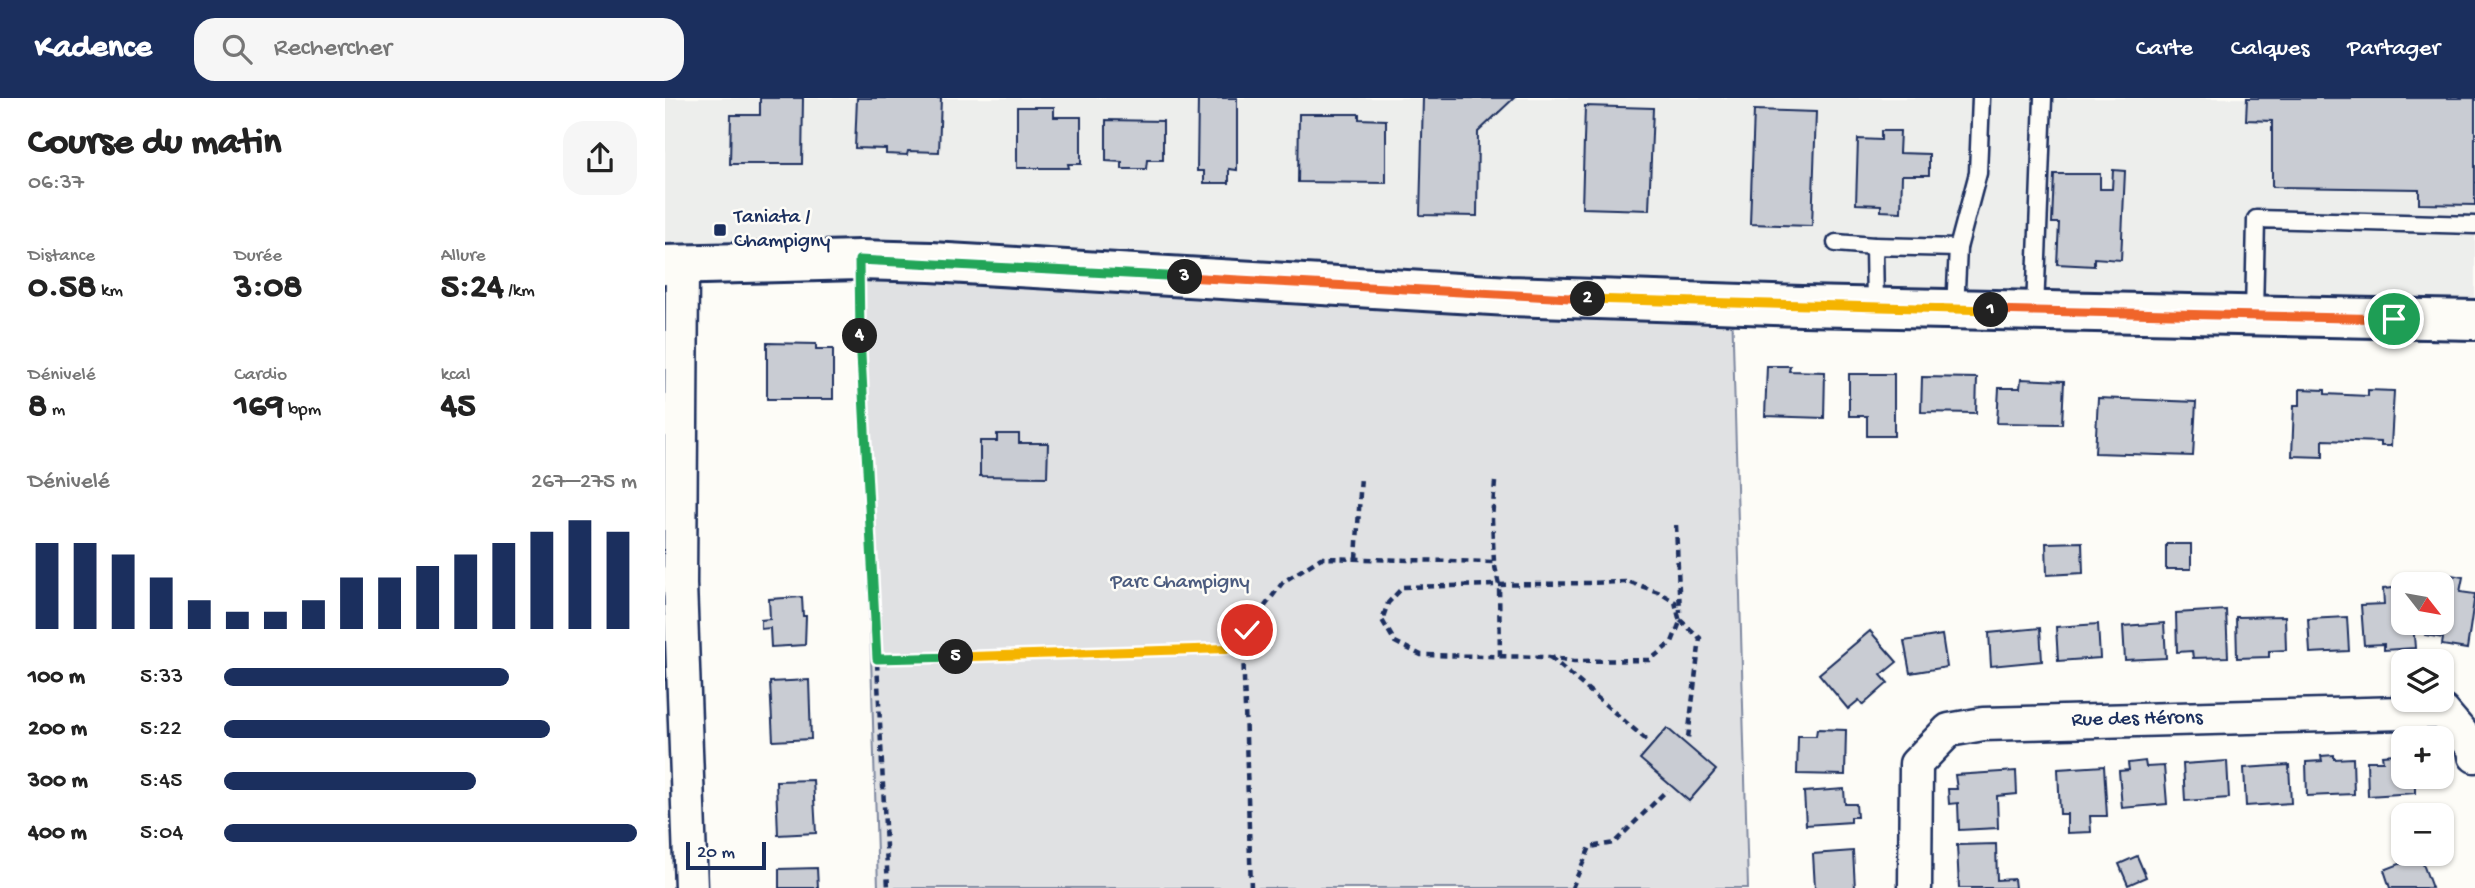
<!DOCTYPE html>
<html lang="fr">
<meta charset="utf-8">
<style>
body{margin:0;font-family:"Gochi Hand",sans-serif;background:#f6f6f6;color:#222;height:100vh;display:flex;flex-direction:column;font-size:26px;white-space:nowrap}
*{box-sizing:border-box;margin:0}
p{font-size:23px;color:#767676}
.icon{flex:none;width:38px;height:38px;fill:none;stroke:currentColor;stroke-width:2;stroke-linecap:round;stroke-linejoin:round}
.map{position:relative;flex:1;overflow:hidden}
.sheet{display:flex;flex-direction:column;background:#fff;width:665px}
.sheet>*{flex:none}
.needle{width:46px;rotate:121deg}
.fabs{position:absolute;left:1726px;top:474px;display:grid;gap:14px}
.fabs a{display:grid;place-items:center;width:63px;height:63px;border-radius:14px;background:#fff;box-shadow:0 2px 5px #0004;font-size:35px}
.scale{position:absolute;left:21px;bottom:18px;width:80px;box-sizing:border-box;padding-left:7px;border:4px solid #1b2f5e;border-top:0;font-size:19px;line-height:24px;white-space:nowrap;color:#1b2f5e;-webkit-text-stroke:5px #fdfcf7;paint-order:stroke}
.pin{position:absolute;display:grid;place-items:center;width:60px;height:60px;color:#fff;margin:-30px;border:4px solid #fff;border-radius:50%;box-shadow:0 2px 7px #0007}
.km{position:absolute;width:35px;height:35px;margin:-18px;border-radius:50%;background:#222;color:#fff;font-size:19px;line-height:35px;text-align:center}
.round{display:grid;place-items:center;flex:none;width:74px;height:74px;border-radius:21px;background:#f6f6f6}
.head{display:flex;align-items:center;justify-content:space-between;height:119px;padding:0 28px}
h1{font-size:38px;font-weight:800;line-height:52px}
.figures{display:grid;grid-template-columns:repeat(3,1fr);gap:10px;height:119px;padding:7px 28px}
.figures div{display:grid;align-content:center}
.figures b{font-size:35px;font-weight:800}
.figures small{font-size:19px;font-weight:400}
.figures p{font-size:19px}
.chart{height:196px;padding:14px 28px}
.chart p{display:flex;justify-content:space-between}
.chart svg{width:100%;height:126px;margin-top:7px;stroke:#1b2f5e;stroke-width:6}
ul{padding:0 28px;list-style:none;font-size:23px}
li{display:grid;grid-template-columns:112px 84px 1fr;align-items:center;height:52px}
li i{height:18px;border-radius:9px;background:#1b2f5e}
header{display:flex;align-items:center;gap:42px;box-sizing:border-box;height:98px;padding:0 35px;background:#1b2f5e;color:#fff}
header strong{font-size:33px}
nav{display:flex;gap:38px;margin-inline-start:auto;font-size:24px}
.search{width:490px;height:63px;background:#f6f6f6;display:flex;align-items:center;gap:18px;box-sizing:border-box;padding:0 24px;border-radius:21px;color:#767676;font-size:26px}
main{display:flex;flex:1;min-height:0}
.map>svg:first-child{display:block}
</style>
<header>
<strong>Kadence</strong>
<div class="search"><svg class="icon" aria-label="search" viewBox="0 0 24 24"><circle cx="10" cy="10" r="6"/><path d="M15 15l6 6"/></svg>Rechercher</div>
<nav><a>Carte</a><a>Calques</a><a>Partager</a></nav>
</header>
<main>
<section class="sheet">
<div class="head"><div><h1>Course du matin</h1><p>06:37</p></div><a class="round"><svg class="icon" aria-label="share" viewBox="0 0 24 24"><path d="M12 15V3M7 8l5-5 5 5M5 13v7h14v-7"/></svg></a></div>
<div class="figures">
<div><p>Distance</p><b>0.58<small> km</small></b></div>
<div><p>Durée</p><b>3:08</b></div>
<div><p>Allure</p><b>5:24<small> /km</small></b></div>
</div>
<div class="figures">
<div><p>Dénivelé</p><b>8<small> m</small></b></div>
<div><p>Cardio</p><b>169<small> bpm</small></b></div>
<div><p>kcal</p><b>45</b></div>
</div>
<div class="chart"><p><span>Dénivelé</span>267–275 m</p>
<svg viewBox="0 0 160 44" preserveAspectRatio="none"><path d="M5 44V14M15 44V14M25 44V18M35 44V26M45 44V34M55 44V38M65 44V38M75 44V34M85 44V26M95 44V26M105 44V22M115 44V18M125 44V14M135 44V10M145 44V6M155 44V10"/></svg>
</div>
<ul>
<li><b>100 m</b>5:33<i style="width:69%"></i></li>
<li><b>200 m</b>5:22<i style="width:79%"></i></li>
<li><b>300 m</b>5:45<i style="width:61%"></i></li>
<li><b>400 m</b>5:04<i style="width:100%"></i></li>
</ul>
</section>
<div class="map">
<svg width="1810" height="790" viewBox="0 0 1810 790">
<rect width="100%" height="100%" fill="#fdfcf7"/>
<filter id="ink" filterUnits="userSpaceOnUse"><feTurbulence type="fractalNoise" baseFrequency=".0143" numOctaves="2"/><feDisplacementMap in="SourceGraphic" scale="14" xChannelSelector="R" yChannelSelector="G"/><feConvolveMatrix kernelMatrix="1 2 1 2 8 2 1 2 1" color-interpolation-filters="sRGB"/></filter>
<g filter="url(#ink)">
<path fill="#edeeec" d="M0,0h1810v203l-743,3 -1067,-44z"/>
<path fill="#e0e1e3" stroke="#7e88a0" stroke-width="2" d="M194,162l873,44 16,584h-870z"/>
<g fill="#c9ccd3" stroke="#1b2f5e" stroke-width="2">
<path d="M95,0h43l-1,66h-72l1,-49h29z"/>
<path d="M192,0h84l-2,54 -31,-1 -1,4 -21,-1v-5l-31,-1z"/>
<path d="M533,0h39v72l-8,-1v14h-25v-12h-7z"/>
<path d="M758,0h91l-36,34 -1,84 -57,-1z"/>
<path d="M1582,0h228v107l-56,-1v-15l-147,-2v-66l-26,-1z"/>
<path d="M920,8l68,2 -4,102 -67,-2z"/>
<path d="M352,9h37v10h27v47h-13l1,4h-52z"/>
<path d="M1089,12l62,2 -4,114 -62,-2z"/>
<path d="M634,16h60v5l27,1v63l-88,-1z"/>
<path d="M441,22l57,1v39h-16l-1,9h-24v-7l-16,-1z"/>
<path d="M1216,33h19l-1,22 30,1v21h-27l-1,37 -20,-1v-6l-25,-1 2,-65 23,1z"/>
<path d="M1448,72l12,1 -4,89 -27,-2v8l-37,-2 2,-41h-7l2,-49h46v15h12z"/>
<path d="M102,245l49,1v5h17v50h-66z"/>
<path d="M1102,268h23l-1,5 36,1 -1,46 -59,-2z"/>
<path d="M1184,276h45v62h-27v-20h-18z"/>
<path d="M1257,279l55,1 -1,35 -55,-1z"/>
<path d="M1356,281l43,2 -2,43 -65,-1 2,-35h21z"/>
<path d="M1635,291l25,1v4l43,2v-6l26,1 -3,55h-10v-4l-58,-2v17l-31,-1 2,-51h6z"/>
<path d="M1433,300l98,4 -3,54 -98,-3z"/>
<path d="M332,336h22v9h29l-1,34 -67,-1v-35h17z"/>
<path d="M1417,444l1,31 -36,2 -1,-32z"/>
<rect x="1501" y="446" width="25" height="25"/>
<path d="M1775,475l23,4 -3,15 15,2 -8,55 -25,-4 1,-7 -18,-3 2,-12h14z"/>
<path d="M1738,489v36h10l2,25 -31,2v-6l-20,1 -3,-40 23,-1 -1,-15z"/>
<path d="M137,499l1,19h3l-1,29 -34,2 -1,-19 -9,1v-9l9,-1 -1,-20z"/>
<path d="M1561,512l2,47 -35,1 -1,-7 -15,1 -1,-39z"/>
<path d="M1620,518l1,34 -17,1v6l-32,1 -1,-41z"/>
<path d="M1682,519l2,34 -39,2 -2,-34z"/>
<path d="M1499,525l2,35 -41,2 -2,-34z"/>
<path d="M1433,526l2,34 -42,3 -2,-34z"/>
<path d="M1375,530l2,33 -51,5 -2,-33z"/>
<path d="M1205,533l27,31 -16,13 7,8 -25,22 -4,-5 -11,9 -29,-35z"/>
<path d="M1277,537l5,32 -37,6 -6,-32z"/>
<path d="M144,582l2,59 -38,2 -3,-59z"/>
<path d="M1002,630l49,42 -27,31 -49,-42z"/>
<path d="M1152,631l29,1 -1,45 -48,-1 1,-38h18z"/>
<path d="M1730,656v5l8,-1v19h12v16l-47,3 -1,-35h16l-1,-6z"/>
<path d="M1669,657v4l19,-1 1,36 -47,2 -1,-34 16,-1 -1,-5z"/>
<path d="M1480,663l1,6 18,-1 3,38 -45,4 -3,-37 10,-1 -1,-7z"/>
<path d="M1562,663l2,37 -44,3 -2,-37z"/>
<path d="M1624,667l2,38 -45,3 -2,-38z"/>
<path d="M1439,668l3,50h-17l1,16 -24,1v-19h-7l-2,-45z"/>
<path d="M1351,673l1,23 -20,2 1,32 -39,2 -1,-27 -9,1 -1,-15h9l-2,-14z"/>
<path d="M148,682l3,53 -38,2 -2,-54z"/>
<path d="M1179,691l1,15h11l1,13h-6v5l-45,3 -2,-33z"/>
<path d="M1331,746l1,36 17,-1 1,9h-56l-2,-43z"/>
<path d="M1188,753l2,37h-40l-2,-34z"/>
<path d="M1472,758l9,21 -18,8 -9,-21z"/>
<path d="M1755,758l12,32h-42l-6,-18z"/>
<path d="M152,770l1,20h-39v-19z"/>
</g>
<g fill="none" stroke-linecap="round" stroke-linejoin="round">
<g stroke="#1b2f5e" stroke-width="21">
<g id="lane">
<path d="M1171,145l38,3"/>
<path d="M1210,208l-1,-60 84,2"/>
<path d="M1290,211l3,-61 20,-75 3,-75"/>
<path d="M1370,213l8,-213"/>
<path d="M1589,217l2,-96 219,6"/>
</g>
</g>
<g stroke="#1b2f5e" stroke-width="37">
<g id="street">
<path d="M17,168l-2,318 11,304"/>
<path d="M1250,790l1,-124 33,-34 34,-6 460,-12 31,36 1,8"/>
</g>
</g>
<g stroke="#1b2f5e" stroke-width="44">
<path id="secondary" d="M0,167l194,-5 72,2 578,34 293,10 673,14"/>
</g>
<g stroke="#1b2f5e" stroke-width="4.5" stroke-dasharray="7 5" stroke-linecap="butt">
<path d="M194,193l29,597"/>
<path d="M830,384l-3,37 2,43 5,23 1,73"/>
<path d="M1011,427l4,87"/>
<path d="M691,461l5,-83"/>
<path d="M965,484l28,10 17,10 5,20 -8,20 -22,18 -76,1 -25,-4 -128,-2 -26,-13 -13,-22 6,-17 15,-16z"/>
<path d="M1015,522l20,18 -12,100"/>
<path d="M885,559l99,85"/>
<path d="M212,561l366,-11"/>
<path d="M586,790l-8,-240 4,-18 36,-48 38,-24 173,4"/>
<path d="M907,790l18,-41 24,-4 53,-53"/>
</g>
<use href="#lane" stroke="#fdfcf7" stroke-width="16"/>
<use href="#street" stroke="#fdfcf7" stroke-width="32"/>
<use href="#secondary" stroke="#fdfcf7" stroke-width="38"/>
</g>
</g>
<g fill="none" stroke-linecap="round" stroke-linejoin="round" filter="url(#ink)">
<g stroke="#fff" stroke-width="14">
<path id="split-1" d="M1326,212l403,9"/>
</g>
<g stroke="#fff" stroke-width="14">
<path id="split-2" d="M923,201l403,11"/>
</g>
<g stroke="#fff" stroke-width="14">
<path id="split-3" d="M520,179l403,22"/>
</g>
<g stroke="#fff" stroke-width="14">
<path id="split-4" d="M195,238l-1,-76 326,17"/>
</g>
<g stroke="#fff" stroke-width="14">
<path id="split-5" d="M195,238l17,323 79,-2"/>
</g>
<g stroke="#fff" stroke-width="14">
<path id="split-6" d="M291,559l287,-9 4,-18"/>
</g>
<use href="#split-1" stroke="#f0652b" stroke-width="9"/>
<use href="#split-2" stroke="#f5b400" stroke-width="9"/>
<use href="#split-3" stroke="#f0652b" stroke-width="9"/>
<use href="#split-4" stroke="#22a559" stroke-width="9"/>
<use href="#split-5" stroke="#22a559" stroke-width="9"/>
<use href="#split-6" stroke="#f5b400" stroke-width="9"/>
</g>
<rect fill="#1b2f5e" stroke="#fdfcf7" stroke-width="2.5" x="48" y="125" width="14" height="14" rx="3.5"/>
<g text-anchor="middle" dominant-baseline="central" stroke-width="5" stroke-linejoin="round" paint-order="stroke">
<g font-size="21" fill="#1b2f5e" stroke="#fdfcf7" text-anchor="start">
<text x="69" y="120">Taniata /<tspan x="69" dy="24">Champigny</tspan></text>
</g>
<g font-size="21" fill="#4c5c7f" stroke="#fdfcf7">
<text x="515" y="485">Parc Champigny</text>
</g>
<g font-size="21" fill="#1b2f5e" stroke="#fdfcf7">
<text transform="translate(1472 622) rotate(-1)">Rue des Hérons</text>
</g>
</g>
</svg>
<div class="fabs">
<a><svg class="needle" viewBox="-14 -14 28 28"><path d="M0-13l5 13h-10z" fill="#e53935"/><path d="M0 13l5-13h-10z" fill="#767676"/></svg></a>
<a><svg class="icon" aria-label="layers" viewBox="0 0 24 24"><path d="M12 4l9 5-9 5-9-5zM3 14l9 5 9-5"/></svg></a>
<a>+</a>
<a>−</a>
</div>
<div class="scale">20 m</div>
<div class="pin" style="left:1729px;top:221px;background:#1e9e55"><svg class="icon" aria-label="arrive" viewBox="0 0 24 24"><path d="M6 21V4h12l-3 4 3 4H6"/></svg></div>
<div class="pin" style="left:582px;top:532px;background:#d93025"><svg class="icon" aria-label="check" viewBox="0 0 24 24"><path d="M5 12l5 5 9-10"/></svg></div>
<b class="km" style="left:1326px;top:212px">1</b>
<b class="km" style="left:923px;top:201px">2</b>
<b class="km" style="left:520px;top:179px">3</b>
<b class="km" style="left:195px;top:238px">4</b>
<b class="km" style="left:291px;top:559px">5</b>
</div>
</main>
